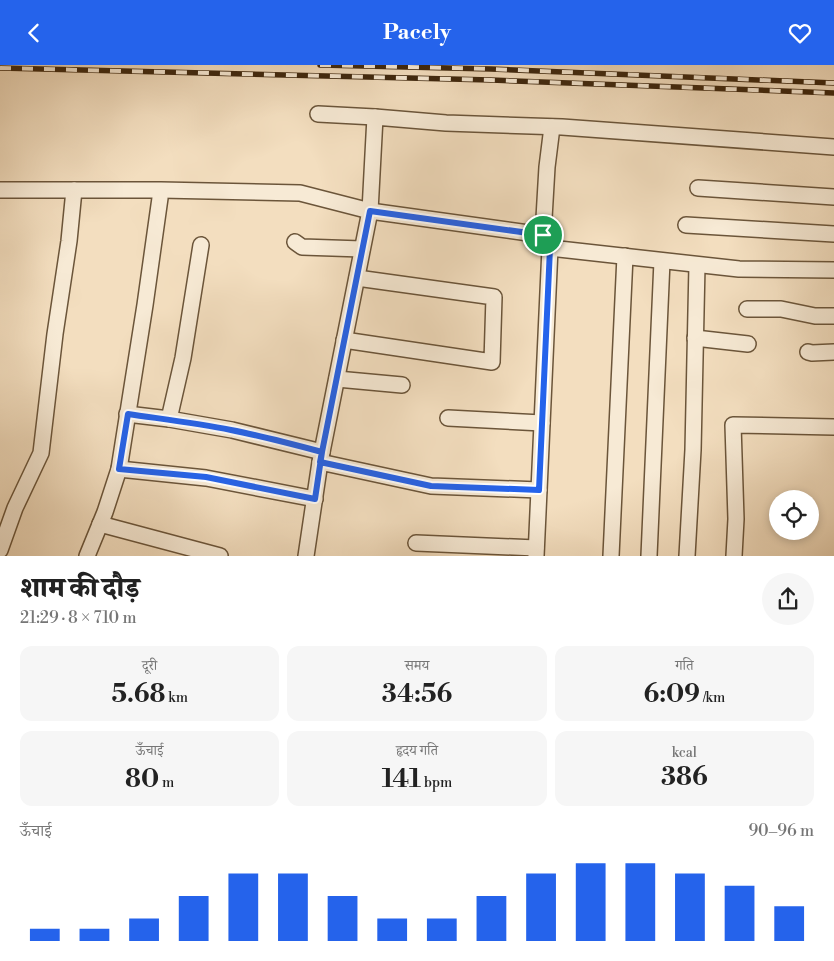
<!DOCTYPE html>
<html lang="hi">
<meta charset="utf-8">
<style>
body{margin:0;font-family:"Libre Bodoni","Noto Serif Devanagari",serif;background:#f6f6f6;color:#222;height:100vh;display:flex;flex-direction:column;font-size:19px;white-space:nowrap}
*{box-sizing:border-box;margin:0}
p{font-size:16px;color:#767676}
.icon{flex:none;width:28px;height:28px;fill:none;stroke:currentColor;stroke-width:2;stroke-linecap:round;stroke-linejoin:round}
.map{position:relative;height:491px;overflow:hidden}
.panel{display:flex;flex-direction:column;background:#fff;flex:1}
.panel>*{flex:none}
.fabs{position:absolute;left:769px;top:425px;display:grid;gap:10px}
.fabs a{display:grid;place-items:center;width:50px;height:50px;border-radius:50%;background:#fff;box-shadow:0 2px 8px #0003;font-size:25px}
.pin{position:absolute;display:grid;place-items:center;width:42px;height:42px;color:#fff;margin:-21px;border:2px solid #fff;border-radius:50%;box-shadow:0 1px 5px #0007}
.round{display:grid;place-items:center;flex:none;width:52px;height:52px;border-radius:26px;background:#f6f6f6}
.headline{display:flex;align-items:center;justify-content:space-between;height:85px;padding:0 20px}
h1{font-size:28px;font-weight:800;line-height:38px}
.stats{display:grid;grid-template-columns:repeat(3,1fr);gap:8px;height:85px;padding:5px 20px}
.stats div{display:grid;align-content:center;border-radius:12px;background:#f6f6f6;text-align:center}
.stats b{font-size:25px;font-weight:800}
.stats small{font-size:14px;font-weight:400}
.stats p{font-size:14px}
.chart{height:140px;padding:10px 20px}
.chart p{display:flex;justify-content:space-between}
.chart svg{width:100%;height:90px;margin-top:5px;stroke:#2563eb;stroke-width:6}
header{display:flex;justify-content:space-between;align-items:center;height:65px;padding:0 20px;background:#2563eb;color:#fff;font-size:22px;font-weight:800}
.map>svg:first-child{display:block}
</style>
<header><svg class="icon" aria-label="back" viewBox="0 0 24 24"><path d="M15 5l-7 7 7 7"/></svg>Pacely<svg class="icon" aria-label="heart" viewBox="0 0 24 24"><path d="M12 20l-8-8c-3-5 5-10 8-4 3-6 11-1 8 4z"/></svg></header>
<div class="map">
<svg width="834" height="491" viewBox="0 0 834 491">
<rect width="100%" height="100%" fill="#f3debf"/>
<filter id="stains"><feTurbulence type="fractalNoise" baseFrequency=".004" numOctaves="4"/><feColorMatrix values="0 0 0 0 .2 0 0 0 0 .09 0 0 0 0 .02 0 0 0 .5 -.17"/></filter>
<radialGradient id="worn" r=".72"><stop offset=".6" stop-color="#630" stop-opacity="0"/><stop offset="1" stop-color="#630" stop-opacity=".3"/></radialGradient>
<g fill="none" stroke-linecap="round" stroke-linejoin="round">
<g stroke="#6b553a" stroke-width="18">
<g id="minor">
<path d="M318,49l57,3"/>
<path d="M698,123l136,9"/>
<path d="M0,125h161l139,3 70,18 173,24 7,13 189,21 95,1"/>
<path d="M686,160l148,9"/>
<path d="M543,170l4,-68 5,-40"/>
<path d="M295,177l7,5 60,2"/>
<path d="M747,244h34l34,7h18"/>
<path d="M695,273l53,6"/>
<path d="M344,275l148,22 2,-65 -137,-19"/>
<path d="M808,287l4,1 22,-1"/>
<path d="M337,314l65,6"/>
<path d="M127,349l42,5 63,11 90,22"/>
<path d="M448,353l94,5"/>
<path d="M169,354l14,-61 18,-113"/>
<path d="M320,397l50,-251 5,-94 71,6 116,4 272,20"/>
<path d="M119,404l87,9 109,21"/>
<path d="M100,459l120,32"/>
<path d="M416,478l120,5"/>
<path d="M0,485l15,-42 26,-55 14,-119 14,-93 5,-51"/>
<path d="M87,491l18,-44 14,-43 26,-164 15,-107"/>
<path d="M306,491l14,-94 111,24 108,4"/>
<path d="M536,491l14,-308"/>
<path d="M611,491l14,-300"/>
<path d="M649,491l13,-295"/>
<path d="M687,491l6,-106 4,-185"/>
<path d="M734,491l2,-37 -3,-94 101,2"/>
</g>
</g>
<use href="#minor" stroke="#f7ead5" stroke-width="15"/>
<g stroke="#3e270e" stroke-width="5.5">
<g id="rail">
<path d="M320,0l171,4 343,14"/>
<path d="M0,3l491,12 343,13"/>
</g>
</g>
<use href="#rail" stroke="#f7ead5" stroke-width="4" stroke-dasharray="11" stroke-linecap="butt"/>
</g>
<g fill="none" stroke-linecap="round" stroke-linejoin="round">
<g stroke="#fff" stroke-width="10">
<path id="route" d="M543,170l-173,-24 -48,241 -7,47 -109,-22 -87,-8 9,-55c34,5 69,9 103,16 31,6 61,14 91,22l-2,10 111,24 108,4 11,-242 -7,-13"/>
</g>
<use href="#route" stroke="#2563eb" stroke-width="6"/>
</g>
<rect width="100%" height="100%" filter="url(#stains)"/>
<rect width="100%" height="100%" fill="url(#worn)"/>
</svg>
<div class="fabs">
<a><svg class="icon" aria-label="locate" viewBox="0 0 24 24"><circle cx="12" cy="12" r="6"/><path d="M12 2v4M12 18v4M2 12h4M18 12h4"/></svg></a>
</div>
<div class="pin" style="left:543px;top:170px;background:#1e9e55"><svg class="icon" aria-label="arrive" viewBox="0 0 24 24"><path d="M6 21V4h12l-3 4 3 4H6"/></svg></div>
</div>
<section class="panel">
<div class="headline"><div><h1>शाम की दौड़</h1><p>21:29 · 8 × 710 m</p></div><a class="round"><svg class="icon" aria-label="share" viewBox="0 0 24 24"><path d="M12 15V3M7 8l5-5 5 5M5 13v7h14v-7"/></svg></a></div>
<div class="stats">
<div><p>दूरी</p><b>5.68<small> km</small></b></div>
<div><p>समय</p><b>34:56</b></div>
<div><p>गति</p><b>6:09<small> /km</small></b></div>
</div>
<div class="stats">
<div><p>ऊँचाई</p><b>80<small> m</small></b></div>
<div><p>हृदय गति</p><b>141<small> bpm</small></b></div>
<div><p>kcal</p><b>386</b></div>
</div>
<div class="chart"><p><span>ऊँचाई</span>90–96 m</p>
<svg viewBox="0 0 160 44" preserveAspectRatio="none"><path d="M5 44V38M15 44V38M25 44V33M35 44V22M45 44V11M55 44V11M65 44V22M75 44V33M85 44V33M95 44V22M105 44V11M115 44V6M125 44V6M135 44V11M145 44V17M155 44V27"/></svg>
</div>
</section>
